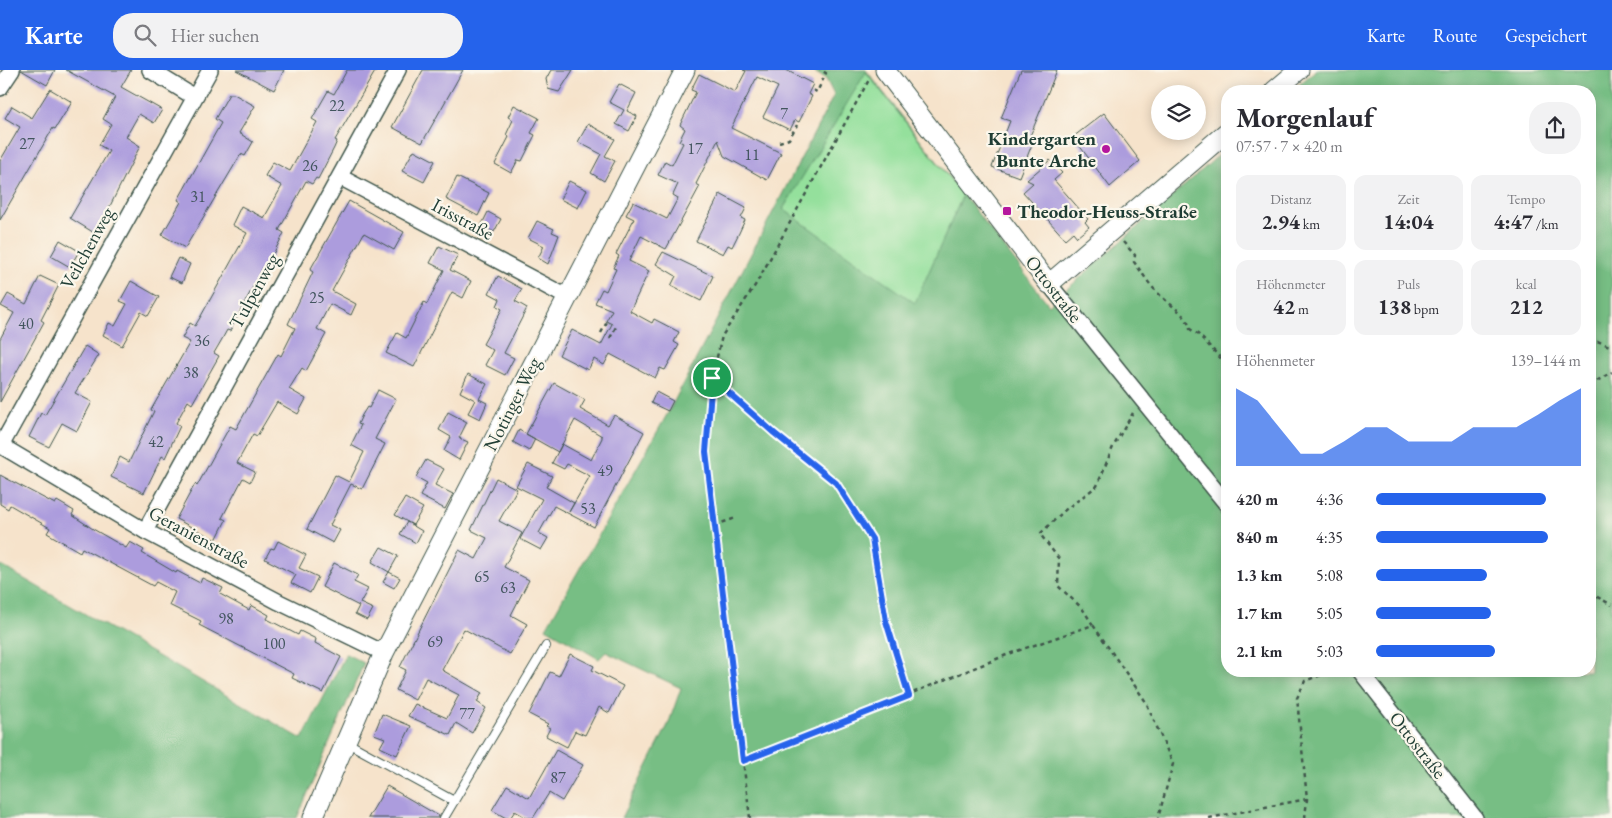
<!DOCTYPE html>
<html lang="de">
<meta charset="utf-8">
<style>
body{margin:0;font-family:"EB Garamond",serif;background:#f2f2f3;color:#2b2b33;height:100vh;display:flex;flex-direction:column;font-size:19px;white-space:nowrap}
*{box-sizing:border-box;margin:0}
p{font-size:16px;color:#7c7c81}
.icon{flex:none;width:28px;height:28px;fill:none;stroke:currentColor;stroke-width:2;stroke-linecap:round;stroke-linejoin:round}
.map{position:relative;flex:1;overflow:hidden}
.side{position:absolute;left:1221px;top:15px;width:375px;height:592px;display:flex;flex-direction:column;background:#fff;border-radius:20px;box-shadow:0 2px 12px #0003}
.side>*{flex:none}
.tools{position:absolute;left:1151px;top:15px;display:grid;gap:10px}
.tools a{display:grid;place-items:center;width:55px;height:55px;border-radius:50%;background:#fff;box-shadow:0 2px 12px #0003;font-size:25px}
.pin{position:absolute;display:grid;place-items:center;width:42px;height:42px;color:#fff;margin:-21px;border:2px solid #fff;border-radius:50%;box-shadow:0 1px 5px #0007}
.round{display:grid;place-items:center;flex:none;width:52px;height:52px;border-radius:20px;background:#f2f2f3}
.headline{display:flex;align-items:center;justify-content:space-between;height:85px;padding:0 15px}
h1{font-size:28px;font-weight:700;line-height:38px}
.stats{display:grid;grid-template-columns:repeat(3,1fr);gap:8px;height:85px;padding:5px 15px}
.stats div{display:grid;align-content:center;border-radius:12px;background:#f2f2f3;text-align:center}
.stats b{font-size:21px;font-weight:700}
.stats small{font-size:14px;font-weight:400}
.stats p{font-size:14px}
.chart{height:140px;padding:10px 15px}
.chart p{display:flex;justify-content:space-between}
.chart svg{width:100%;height:90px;margin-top:5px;fill:#2563eb;opacity:.7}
ul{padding:0 15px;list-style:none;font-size:16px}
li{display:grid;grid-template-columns:80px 60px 1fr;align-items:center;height:38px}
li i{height:12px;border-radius:6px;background:#2563eb}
header{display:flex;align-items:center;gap:30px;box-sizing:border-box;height:70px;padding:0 25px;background:#2563eb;color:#fff}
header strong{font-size:24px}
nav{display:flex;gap:28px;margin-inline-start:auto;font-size:18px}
.search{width:350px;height:45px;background:#f2f2f3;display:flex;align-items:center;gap:12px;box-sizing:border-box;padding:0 18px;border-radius:20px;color:#7c7c81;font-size:19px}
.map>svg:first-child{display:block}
</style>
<header>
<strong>Karte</strong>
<div class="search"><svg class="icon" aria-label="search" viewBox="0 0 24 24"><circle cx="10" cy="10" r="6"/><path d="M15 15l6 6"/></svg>Hier suchen</div>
<nav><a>Karte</a><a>Route</a><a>Gespeichert</a></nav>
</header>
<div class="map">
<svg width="1612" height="748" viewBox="0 0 1612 748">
<rect width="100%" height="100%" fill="#fbf7ec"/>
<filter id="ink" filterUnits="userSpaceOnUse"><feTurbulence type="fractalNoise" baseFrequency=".02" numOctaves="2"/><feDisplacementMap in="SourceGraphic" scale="10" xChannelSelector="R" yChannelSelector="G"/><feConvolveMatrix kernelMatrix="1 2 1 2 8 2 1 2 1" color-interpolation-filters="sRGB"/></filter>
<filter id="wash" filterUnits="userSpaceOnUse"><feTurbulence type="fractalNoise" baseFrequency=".0096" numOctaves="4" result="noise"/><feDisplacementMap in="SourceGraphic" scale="20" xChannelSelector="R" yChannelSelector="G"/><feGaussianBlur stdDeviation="1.12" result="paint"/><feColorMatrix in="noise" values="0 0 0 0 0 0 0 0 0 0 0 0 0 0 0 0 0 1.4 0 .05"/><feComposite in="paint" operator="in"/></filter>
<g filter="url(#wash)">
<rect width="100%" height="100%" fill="#f6e3cb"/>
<path fill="#94e09c" stroke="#5a8e68" d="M866,1l97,124 -48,109 -132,-95z"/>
<g fill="#77be84" stroke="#4b7e5c" fill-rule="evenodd">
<path d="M811,0h55l183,235 178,-157 1,523h362v-580h-298l24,-21h296v748h-991l47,-93 13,-37 -75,-36 -7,7 -53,-31 123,-217 165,-316 -8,-16zM866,2l97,123 -48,108 -132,-94z"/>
<path d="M0,495l302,174 44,-85 18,9 -67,155h-297z"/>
</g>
<g id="blocks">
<g fill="#ac9cdd">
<path d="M21,0h34l-8,15z"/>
<path d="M66,0h65l-10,17 41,23 -8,13 -15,-9 -13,23 14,9 -34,68 2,2 -12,18 -26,-16 39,-67 -10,-6 12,-21 -8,-5 12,-22z"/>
<path d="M236,0h48l-10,20z"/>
<path d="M347,0h29l-41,70 2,1 -3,7 -16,31 -2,-1 -4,6 -6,-3 -27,49 5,3 -17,33 -2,-2 -35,67 -3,-1 -6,11 -7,12 5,3 -27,48 -4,-3 -12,22 4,3 -15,32 -3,-2 -18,37 -33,-16 9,-20 9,5 25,-51 -3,-1 39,-68 -8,-4 8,-15 5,3 6,-10 46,-83 -15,-8 9,-19 23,12 18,-32 -17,-10 8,-14 17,9 27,-49 -5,-3 16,-28 6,3z"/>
<path d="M423,0h40l-41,73 -30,-16z"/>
<path d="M551,0h22l-14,22 -11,-3 -2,-10z"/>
<path d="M743,0h43l27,14 -5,10 4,2 -13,26 -4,-2 -5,10 -27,-13 15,-30 -21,-10 -26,51 50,25 -14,27 -43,-24 -6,-16 -22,44 4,2 -34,63 -25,-13 -12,25 20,10 -19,40 22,12 2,-4 25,13 -5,10 5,3 -14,25 -5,-2 -5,10 -45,-24 -6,11 -10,-6 -6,11 -29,-15 13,-25 29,15 11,-21 -6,-3 6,-11 -17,-7 7,-14 4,2 10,-22 -3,-1 6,-12 -3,-2 18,-35 -8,-4 7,-13 34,17 11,-21 -5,-3 5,-11 -20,-9 7,-14 7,4 11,-22 -4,-2 6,-12 -5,-4 16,-33 -5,-2 8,-16 36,18 11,-21z"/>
<path d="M1021,0h36l-29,71 5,1 -14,35 -27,-10 18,-46 -9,-3z"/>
<path d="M619,14l17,9 -9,18 10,5 -8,15 -13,-7 8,-14 -15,-8z"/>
<path d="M50,19l22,13 -17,27 -2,-1 -53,92v-59l20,-34 -15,-9 7,-12 20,12z"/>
<path d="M229,24h5l21,12 -16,27 14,9 -8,14 -4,-2 -56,94 -23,-13 19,-33 -3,-2 43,-77 -6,-4z"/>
<path d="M514,35l25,13 -8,15 4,2 -13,26 -4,-1 -7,13 -16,-9 14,-27 -3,-2 7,-15 -5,-3z"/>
<path d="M1104,43l36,48 -30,26 -37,-50z"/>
<path d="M588,54l27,15 -10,17 10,5 -11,20 -13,-8 10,-19 -23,-12z"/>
<path d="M414,80l21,11 -11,21 -22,-11z"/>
<path d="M1050,90l12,13 -8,7 34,39 -3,3 4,5 -12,10 -4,-5 -8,7 -42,-47 10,-9 -6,-3z"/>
<path d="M457,107l32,16 -11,23 -32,-17z"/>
<path d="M569,111l18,9 -9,18 -18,-9z"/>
<path d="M720,124l26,14 -5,10 4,2 -6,13 -7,14 -4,-2 -5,9 -27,-13z"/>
<path d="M349,131l55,31 -10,18 -30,-17 -32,58 24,13 -5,11 -21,-11 -13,25 9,5 -20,37 -4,-3 -13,21 17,10 -8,15 -21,-12 -20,34 -4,-2 -16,29 18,9 -5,10 -7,-4 -21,40 4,2 -10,20 -40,-21 19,-35 2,2 33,-60 6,3 42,-75 3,2 14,-28 -7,-4 25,-52 -3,-2z"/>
<path d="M488,142l13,7 -7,13 -13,-6z"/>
<path d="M537,151l17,8 -2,3 7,3 -11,29 -10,-6 6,-12 -16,-8z"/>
<path d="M60,170l19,11 -9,16 -19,-11z"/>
<path d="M439,176l19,9 -8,15 21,11 -8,17 -11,-6 -38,75 -28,-14 11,-20 9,5 18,-36 3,2 17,-34 -14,-7z"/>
<path d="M663,182l50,24 -12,25 -30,-15 5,-10 -20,-12z"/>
<path d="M178,188l12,6 -8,19 -13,-6z"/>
<path d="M40,206l19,9 -18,35 3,2 -44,80v-63l14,-26 -13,-7 7,-12 18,10z"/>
<path d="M498,206l24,13 -7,12 12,7 -23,45 10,5 -9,17 -20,-10 8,-15 -10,-6 19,-35 -5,-3 3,-7 -11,-6z"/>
<path d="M131,211l28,16 -11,19 -7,-4 -19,34 -19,-11 6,-12 6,3 12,-22 -7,-3z"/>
<path d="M85,276l14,9 -24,38 17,9 -15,29 -15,-8 -13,24 -20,-10 12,-24 4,2z"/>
<path d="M468,304l19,10 -8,15 8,4 -7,16 -12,-6 7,-13 -15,-8z"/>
<path d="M554,313l31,17 -5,9 28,16 6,-10 30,17 -50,95 -40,-21 -15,27 9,5 -7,12 -21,-11 22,-40 -26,-13 12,-22 24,12 -6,11 28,16 -5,9 21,-36 -23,-12 -3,5 -12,-6 10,-19 29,16 11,-22v-2l-27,-16 -17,32 -32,-18z"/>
<path d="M378,320l18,9 -21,40 10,5 -23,45 -11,-5 -21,41 10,5 -7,13 -26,-14 28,-54 14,7 15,-30 -13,-7 10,-20 -3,-1 4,-9 5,-8 2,1z"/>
<path d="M656,322l17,9 -5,10 -17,-8z"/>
<path d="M448,342l19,10 -8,16 9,4 -9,18 -15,-9 7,-14 -12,-7z"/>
<path d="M519,360l16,9 -6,12 -16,-9z"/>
<path d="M426,390l18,9 -9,16 18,9 -8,15 -25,-13 7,-13 -11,-6z"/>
<path d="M0,405l55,29 2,-3 17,10 -2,4 21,14 33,19 4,-6 14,8 -2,3 34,20 1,-2 23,12 2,-5 21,10 -3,6 29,16 2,-5 18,10 -2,4 31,16 2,-4 16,8 -1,4 26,14 -18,36 -31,-15 2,-4 -95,-49 2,-4 -32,-16 6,-13 -19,-10 -3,4 -71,-38 -2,4 -33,-19 3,-5 -40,-23 -2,4 -8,-5z"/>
<path d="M496,408l21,11 -18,32 23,12 -18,34 25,13 -18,35 16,9 -17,30 -46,-25 -22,41 40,23 -5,9 9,6 -14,25 -16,-10 -6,12 -42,-19 7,-12 32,14 12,-23 -33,-17 -11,22 -19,-10 10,-20 -6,-3 59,-117 17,9 11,-21 -16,-8z"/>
<path d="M405,428l18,10 -10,17 -18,-10z"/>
<path d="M407,452l15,9 -6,12 -16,-9z"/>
<path d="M278,471l28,14 -7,13 19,9 -8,16 -19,-10 5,-8 -31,-16 6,-11 3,1z"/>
<path d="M381,477l17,9 -9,16 -17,-10z"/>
<path d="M334,493l24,12 -4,7 14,7 -8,14 13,6 -6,11 -12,-6 4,-8 -37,-19z"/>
<path d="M389,502l11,6 -6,10 -11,-6z"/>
<path d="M570,584l24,12 -2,4 31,16 -14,27 -10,-6 -14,28 -10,-4 -8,16 -21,-11 4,-8 -4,-2 2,-2 -19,-10 21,-42 9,4z"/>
<path d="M382,644l29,12 -14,29 -17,-8 5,-9 -11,-4z"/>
<path d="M556,680l27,15 -21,36 -13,-8 -16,25h-6l-12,-7 -5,7h-4l-14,-8 15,-25 22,13z"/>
<path d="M387,716l52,30 -1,2h-70z"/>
</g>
</g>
</g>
<g filter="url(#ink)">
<use href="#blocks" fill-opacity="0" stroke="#3f564b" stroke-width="1"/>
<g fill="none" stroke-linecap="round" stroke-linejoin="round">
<g stroke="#3f564b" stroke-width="10">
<g id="service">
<path d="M346,672l108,59"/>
<path d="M444,748l102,-172"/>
</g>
</g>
<g stroke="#3f564b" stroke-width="18">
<g id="minor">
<path d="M150,0l44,27"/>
<path d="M0,18l12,-18"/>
<path d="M340,107l227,120"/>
<path d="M1049,214l179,222"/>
<path d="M0,375l145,86 134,71 105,51"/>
<path d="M1,376l209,-376"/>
<path d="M145,461l253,-461"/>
<path d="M1360,601l115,147"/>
</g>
</g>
<g stroke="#3f564b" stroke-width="21">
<g id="tertiary">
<path d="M885,0l164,214 179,-153"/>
<path d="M1274,21l25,-21"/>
<path d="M313,748l71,-165 301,-583"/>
</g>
</g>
<g stroke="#3f564b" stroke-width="2.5" stroke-dasharray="4 4" stroke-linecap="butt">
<path d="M813,20l4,2 9,-19 -6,-3"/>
<path d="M779,72l10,-3 8,-14"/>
<path d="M1123,172l12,13 -1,7c8,10 15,23 25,32 10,11 28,19 31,35l9,6 29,31"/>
<path d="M601,263l6,-11"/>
<path d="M610,268l6,-11"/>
<path d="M1590,268l22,9"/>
<path d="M712,308l62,55 62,50 36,56 14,82 23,75"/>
<path d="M1590,315l22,-13"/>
<path d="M715,455l21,-7"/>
<path d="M1590,523l22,12"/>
<path d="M1093,555l-11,-17 -24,-22 1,-27 -19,-25 25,-24 32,-24 16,-39 20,-34"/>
<path d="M743,691l271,-109 79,-27 53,77 27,62 -15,54"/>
<path d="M750,748l-44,-366 6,-74 10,-42 34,-52 114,-206"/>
<path d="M1209,748l98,-19"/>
<path d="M1305,748l2,-19 -10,-101 8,-17 26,-10"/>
</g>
<use href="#service" stroke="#fff" stroke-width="8"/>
<use href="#minor" stroke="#fff" stroke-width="15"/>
<use href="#tertiary" stroke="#fff" stroke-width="19"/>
</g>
</g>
<g fill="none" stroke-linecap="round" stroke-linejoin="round" filter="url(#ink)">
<g stroke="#fff" stroke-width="10">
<path id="route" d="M712,308l62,55 62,50 36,56 14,82 23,75 -166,65 -37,-309z"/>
</g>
<use href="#route" stroke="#2563eb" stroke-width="6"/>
</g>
<g fill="#b5179e" stroke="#fbf7ec" stroke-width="2">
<circle cx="1106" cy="79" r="5"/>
<rect x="1002" y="136" width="10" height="10" rx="2.5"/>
</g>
<g text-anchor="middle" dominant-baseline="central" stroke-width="4.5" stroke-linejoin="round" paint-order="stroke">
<g font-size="16" fill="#42555e">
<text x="337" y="35">22</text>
<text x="784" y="43">7</text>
<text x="27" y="73">27</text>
<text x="695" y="78">17</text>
<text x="752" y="84">11</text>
<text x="310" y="95">26</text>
<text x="198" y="126">31</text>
<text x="317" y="227">25</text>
<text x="26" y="253">40</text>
<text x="202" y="270">36</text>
<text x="191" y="302">38</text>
<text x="156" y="371">42</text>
<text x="605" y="400">49</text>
<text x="588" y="438">53</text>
<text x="482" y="506">65</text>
<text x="508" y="517">63</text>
<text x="226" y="548">98</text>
<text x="435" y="571">69</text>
<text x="274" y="573">100</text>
<text x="467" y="643">77</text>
<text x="558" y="707">87</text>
</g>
<g font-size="19" font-weight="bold" fill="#1f3d34" stroke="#fbf7ec" text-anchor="end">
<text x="1096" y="68">Kindergarten<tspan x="1096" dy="22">Bunte Arche</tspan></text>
<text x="1017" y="141" text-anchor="start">Theodor-Heuss-Straße</text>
</g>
<g font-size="19" fill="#1f3d34" stroke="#fbf7ec">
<text transform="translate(463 149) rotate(28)">Irisstraße</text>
<text transform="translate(87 178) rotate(-61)">Veilchenweg</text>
<text transform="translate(1054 219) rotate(52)">Ottostraße</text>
<text transform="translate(254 221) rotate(-61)">Tulpenweg</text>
<text transform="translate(512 334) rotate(-63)">Notinger Weg</text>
<text transform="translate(199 467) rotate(28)">Geranienstraße</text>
<text transform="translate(1418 675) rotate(52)">Ottostraße</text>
</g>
</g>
</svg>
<div class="tools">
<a><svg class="icon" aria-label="layers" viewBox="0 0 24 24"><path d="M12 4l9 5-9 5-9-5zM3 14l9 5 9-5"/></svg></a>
</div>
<div class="pin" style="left:712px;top:308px;background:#1e9e55"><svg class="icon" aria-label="arrive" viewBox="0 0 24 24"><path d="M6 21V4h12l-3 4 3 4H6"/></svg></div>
<section class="side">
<div class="headline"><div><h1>Morgenlauf</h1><p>07:57 · 7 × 420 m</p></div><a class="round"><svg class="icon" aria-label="share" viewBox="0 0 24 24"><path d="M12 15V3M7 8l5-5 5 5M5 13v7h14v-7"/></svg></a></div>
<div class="stats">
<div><p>Distanz</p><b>2.94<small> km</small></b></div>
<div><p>Zeit</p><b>14:04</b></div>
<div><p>Tempo</p><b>4:47<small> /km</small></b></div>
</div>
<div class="stats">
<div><p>Höhenmeter</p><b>42<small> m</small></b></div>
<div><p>Puls</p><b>138<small> bpm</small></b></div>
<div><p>kcal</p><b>212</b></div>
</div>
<div class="chart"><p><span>Höhenmeter</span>139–144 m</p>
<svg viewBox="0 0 160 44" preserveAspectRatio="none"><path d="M0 44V6L10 12L20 25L30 38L40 38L50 32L60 25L70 25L80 32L90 32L100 32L110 25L120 25L130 25L140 19L150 12L160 6V44z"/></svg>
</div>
<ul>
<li><b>420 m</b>4:36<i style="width:83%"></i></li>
<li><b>840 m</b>4:35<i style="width:84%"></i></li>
<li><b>1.3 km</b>5:08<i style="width:54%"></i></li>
<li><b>1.7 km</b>5:05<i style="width:56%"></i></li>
<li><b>2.1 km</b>5:03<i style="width:58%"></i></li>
</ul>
</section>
</div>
